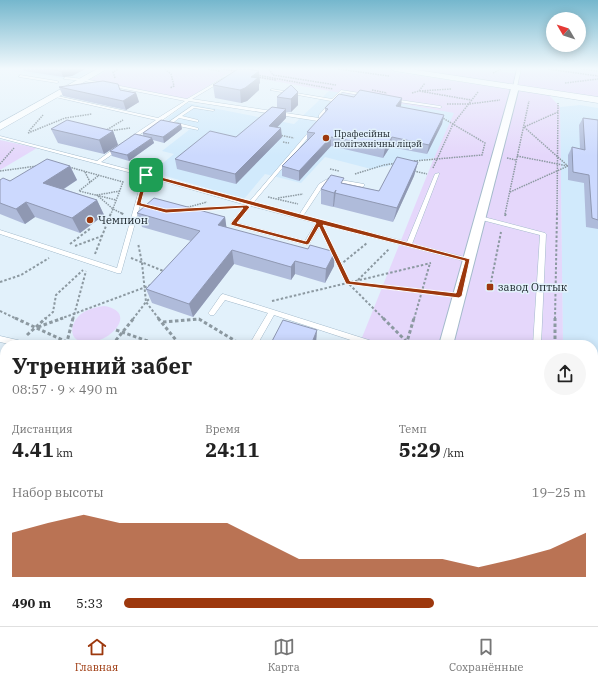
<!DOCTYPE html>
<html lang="ru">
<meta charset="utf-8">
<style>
body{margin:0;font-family:"IBM Plex Serif",serif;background:#f6f6f6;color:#222;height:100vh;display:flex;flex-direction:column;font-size:15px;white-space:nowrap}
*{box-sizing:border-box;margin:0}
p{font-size:13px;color:#767676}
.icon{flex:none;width:22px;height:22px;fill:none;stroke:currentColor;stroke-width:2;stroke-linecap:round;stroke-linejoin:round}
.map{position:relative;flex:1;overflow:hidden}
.details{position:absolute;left:0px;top:340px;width:598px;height:286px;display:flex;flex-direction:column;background:#fff;border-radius:16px 16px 0 0;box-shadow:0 2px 10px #0003}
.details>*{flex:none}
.needle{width:26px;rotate:309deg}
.tools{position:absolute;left:546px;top:12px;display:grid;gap:8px}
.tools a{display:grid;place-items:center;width:40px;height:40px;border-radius:50%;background:#fff;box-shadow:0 2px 10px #0003;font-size:20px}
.pin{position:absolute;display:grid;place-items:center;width:34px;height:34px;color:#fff;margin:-17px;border-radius:8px;box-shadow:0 2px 6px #0006}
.round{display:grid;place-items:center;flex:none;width:42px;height:42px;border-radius:21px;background:#f6f6f6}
.head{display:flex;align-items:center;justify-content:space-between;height:68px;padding:0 12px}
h1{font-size:22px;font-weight:700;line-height:30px}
.stats{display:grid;grid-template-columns:repeat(3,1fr);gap:6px;height:68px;padding:4px 12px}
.stats div{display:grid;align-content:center}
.stats b{font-size:20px;font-weight:700}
.stats small{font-size:11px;font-weight:400}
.stats p{font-size:11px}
.chart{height:112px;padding:8px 12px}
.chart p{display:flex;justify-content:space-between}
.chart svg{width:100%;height:72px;margin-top:4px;fill:#9d380d;opacity:.7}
ul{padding:0 12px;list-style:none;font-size:13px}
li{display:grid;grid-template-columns:64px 48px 1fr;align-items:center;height:30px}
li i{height:10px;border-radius:5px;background:#9d380d}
.dock{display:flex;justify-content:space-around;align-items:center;height:56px;border-top:1px solid #e0e0e0;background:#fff;font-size:11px;color:#767676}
.dock a{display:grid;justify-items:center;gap:2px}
.dock .active{color:#9d380d}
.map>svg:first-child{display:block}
</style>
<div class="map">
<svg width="598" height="626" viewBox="0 0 598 626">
<rect width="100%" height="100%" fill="#e2f1fb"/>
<g fill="#d1eafc">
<path d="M13,69h81l-21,11 -62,-9z"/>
<path d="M329,91l158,10 -21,63 -33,-6 -62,11 -46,-12 -24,26 -36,-9 -21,25 -92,-27 22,-18 -12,-3 32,-25 -29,-6 22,-17 107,21z"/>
<path d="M580,105l18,3v518h-32v-5h27v-276h-30l-3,-238z"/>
</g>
<g fill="#e5d7fb">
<path d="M110,69h264l175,26 11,12 3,238h-204l75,-187 20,-45 -225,-40 -42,26 -98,-19z"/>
<path d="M411,69h69l41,5 1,-5h50l26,3v25z"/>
<path d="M0,140l37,8 -37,22z"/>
<path d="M104,306c37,6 3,41 -21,36 -16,-3 -12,-20 -2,-28 7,-5 15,-7 23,-8z"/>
<path d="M0,440l5,1v94h-5z"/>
<path d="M0,572l5,1v40l-5,12z"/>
<rect x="26" y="621" width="540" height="5"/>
</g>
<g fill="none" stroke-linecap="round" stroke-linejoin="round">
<g stroke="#a3bacb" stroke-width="1">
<g id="service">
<path d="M517,69h4l-4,18 -2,1 -2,-1z"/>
<path d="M20,75l37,6 2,1 -2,1 -38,-6z"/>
<path d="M65,77l19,2 103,20 36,-21 6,2 -2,1 -3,-1 -32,19 127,19v-3l12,-14 -61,-11 2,-1 60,10 9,-9 25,4v2h-1l-23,-4 -20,24v5l-69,82 46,12 20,-31 10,-6 35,6v2l-2,1 -30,-6 -9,5 -20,30 104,26 28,-68 4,-1v1l-27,70 56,14 3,2 -3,2 -147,-38 -12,20 -2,1 -76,-20v-2l15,-18 -98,-28 -27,96h-4l-117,-39v-4l117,38 26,-92 -143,-38v-2l97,25 19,-14h4v2l-19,13 148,40 69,-81 -129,-20 -28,20 -30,19 -2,-1v-1l27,-18 -105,-24 2,-1 105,23 27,-17 -101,-20 -20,-2zM251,206l65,17 -11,18 -68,-18z"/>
<path d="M393,99l47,7 2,1 -2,1 -48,-7v-2z"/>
<path d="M192,106l23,4 -2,1 -19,-3 -12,8 16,4v2l-19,-4 -5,4 24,6v2l-29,-6v-2z"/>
<path d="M480,216l65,17 1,1 -5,111h-8l7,-110 -62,-16 -1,-1z"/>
<path d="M223,294l152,48 3,1 1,2h-13l-92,-30 -17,30h-8l19,-32 -43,-13 -11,15h-4l-2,-2 2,-2 11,-16z"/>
<path d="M0,336l26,6 3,1 1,2h-17l-13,-3z"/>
<path d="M0,552l5,1v10l-5,-1z"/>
<path d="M6,621h12l-2,5h-12z"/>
</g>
</g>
<g stroke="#a3bacb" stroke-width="2">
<g id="minor">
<path d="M512,85h3l4,2 -66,258h-14z"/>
<path d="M362,621h24l-1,5h-24z"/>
</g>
</g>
<g stroke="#a3bacb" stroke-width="1">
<g id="tertiary">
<path d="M97,69h10l-107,61v-7z"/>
<path d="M391,69h19l188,28v6l-203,-32z"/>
</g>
</g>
<g stroke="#8c99a1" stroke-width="1.5" stroke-dasharray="1.5 1" stroke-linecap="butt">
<path d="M165,69l6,5 3,12 -4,2"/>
<path d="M208,69l12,2"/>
<path d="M221,69l16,2"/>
<path d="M269,69l4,6"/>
<path d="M338,69l51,7"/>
<path d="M548,69l50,7"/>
<path d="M581,69l17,2"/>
<path d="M493,73l8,-4"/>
<path d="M257,75l76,14"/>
<path d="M273,75l63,10"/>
<path d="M257,77l19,3"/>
<path d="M115,78l-2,-6 6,-3"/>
<path d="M565,83l33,-4"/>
<path d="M451,89l-32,2 52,9"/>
<path d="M372,90l15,3"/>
<path d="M412,93l7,-2 6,-8"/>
<path d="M447,104h22l31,-4"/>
<path d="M558,112l-34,15 44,39"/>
<path d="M29,131l14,-16"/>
<path d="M105,131l18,-11"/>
<path d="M109,131l21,-3"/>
<path d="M28,133l37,-15 27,-4"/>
<path d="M279,135l15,3"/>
<path d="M283,142l6,1"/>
<path d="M517,156l51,10"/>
<path d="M507,158l9,2"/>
<path d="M414,161l68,-6 3,-12 -44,-26"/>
<path d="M0,164l14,-16"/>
<path d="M69,167l54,15 -12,32"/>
<path d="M433,168l20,-44 25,-32"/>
<path d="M330,169l9,2"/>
<path d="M0,171l37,-5"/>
<path d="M414,171l13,3"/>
<path d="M85,172l5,10"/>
<path d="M355,174l29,-9 13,-2"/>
<path d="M98,176l-19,15 37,9"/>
<path d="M120,191l-23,4 16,14 10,5"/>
<path d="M510,192l58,-26"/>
<path d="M268,197l30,7"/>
<path d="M278,198l25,-4"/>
<path d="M185,208l22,-6"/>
<path d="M194,209l31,-1"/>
<path d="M505,214l24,-113"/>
<path d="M557,214l1,-111"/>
</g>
<g stroke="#8c99a1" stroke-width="2" stroke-dasharray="2.5 2" stroke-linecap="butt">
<path d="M121,213l4,2"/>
<path d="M505,216l1,-3"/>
<path d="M324,232l24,51 36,36"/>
<path d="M70,244l21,-16"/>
<path d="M75,246l27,-10"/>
<path d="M95,254l16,-41"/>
<path d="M131,258l35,14"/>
<path d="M340,265l27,-22"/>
<path d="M358,280l31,-31"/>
<path d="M0,282l21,-7 28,-17"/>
<path d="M350,283l97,12"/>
<path d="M490,287l11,-55"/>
<path d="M152,296l-6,6 13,17"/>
<path d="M272,301l159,-38"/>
<path d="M0,311l17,8"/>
<path d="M45,319l8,-7 3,-17 27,-25"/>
<path d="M60,319l91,-34"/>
<path d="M73,319l13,-48"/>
<path d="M133,319l13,-17 -4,-39 -4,-20"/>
<path d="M414,319l16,-56"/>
<path d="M555,319l2,-106"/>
</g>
<g stroke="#8c99a1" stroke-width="3" stroke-dasharray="3.5 2.5" stroke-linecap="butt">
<path d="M15,318l52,24"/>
<path d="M73,318l-6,24 13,3"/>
<path d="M158,318l22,27"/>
<path d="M383,318l24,24"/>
<path d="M163,322l36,-3 43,26"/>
<path d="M38,327l25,-9"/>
<path d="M116,330l43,15"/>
<path d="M27,335l19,-17"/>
<path d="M327,341l1,4"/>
<path d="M112,345l22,-27"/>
<path d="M406,345l8,-27"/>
<path d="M555,345v-27"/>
</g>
<g stroke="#8c99a1" stroke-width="3.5" stroke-dasharray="4.5 3" stroke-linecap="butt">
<path d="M0,507l5,1"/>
<path d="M593,620l4,6"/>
<path d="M504,621l10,5"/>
<path d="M557,621l3,5"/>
</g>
<use href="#service" fill="#fff" fill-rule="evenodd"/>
<use href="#minor" fill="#fff" fill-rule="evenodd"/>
<use href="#tertiary" fill="#fff" fill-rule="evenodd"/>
</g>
<g fill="#afbbda">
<path d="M23,69h62l-13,7 -9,1 -39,-6z"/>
<path d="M259,71l1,12 -1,1v6l-12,11 -6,2 -26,-5 -2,-13z"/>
<path d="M291,85l7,20 -7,7h-5v6l-9,9 5,10 -46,47 -59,-15 -2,-10 61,-22 41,-30v-10z"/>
<path d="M59,87l61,3 16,3 3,9 -13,8 -63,-14z"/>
<path d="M401,106l-1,1 44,8 -2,9 -15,30 -37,-7 -7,11 -52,-12 -32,35 -17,-5v-10l25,-25v-9l18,-19v-5z"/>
<path d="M583,118l15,2v109l-12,-2 -2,-44 -16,-3v-25l4,-8 8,2 -1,-24z"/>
<path d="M51,129l62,2 5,14 -14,9 -46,-11z"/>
<path d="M182,129l-18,14 -11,-3 1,3 -25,18 -17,-5 -2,-5 33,-15v-3z"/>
<path d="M418,162l-4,14 -21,46 -59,-15v-1l-1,1 -12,-3v-15l22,-6 36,8z"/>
<path d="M70,166l7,14 -13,9 33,11 7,15 -24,18 -45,-16 -10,7 -25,-10v-34l10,1z"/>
<path d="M137,213l88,4 1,10 108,39 -9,17 -30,-9 -4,6 -57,-16 -41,53 -41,-14 -6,-14 45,-48 -49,-14z"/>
<path d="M0,362l5,2v62l-5,-3z"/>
</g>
<g fill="#8f98b2">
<path d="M72,69h13l-13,7 -9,1 -2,-6z"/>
<path d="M259,71l1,12 -1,1v6l-12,11 -6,2 -1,-13 11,-13z"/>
<path d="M298,92v13l-7,7v-13z"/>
<path d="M136,93l3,9 -13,8 -3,-9z"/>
<path d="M402,98l-1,8 -7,9 2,-9z"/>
<path d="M286,109v9l-16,17 -1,-9z"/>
<path d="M444,115l-2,9 -15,30 2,-9z"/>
<path d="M181,124l1,5 -18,14 -1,-6z"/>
<path d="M281,128l1,9 -46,47 -1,-10z"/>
<path d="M113,131l5,14 -14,9 -5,-14z"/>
<path d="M331,137v9l-32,35v-10z"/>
<path d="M392,137l-2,10 -7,11 2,-10z"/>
<path d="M152,138l2,5 -25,18 -2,-6z"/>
<path d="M418,162l-4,14 -21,46 4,-14z"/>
<path d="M70,166l7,14 -26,17 -8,-14z"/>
<path d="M336,190l-2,16 -1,1 1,-14z"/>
<path d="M97,200l7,15 -24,18 -8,-15z"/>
<path d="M26,202l9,15 -10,7 -9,-15z"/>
<path d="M225,217l2,14 -9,-6z"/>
<path d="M232,250l2,14 -41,53 -4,-13z"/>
<path d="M335,252l-1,14 -9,17 1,-14z"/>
<path d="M295,261v13l-4,6v-13z"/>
<path d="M317,330l-1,15h-5z"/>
</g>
<g fill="#ccd9fe" stroke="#8f98b2">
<path d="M46,69h26l-3,1 -8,1z"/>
<path d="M238,69h10l11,2 -8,6 7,1 -13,10 -5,2 -27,-5z"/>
<path d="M103,81l15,3 2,6 16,3 -13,8 -64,-14z"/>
<path d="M291,85l7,7 -7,7 -14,-2z"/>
<path d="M360,90l42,8 -6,8 48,9 -15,30 -37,-8 -7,11 -54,-11 -32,34 -17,-5 33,-33 -8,-1 21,-23 -3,-1 14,-14 15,3z"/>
<path d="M272,107l14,2 -17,17 12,2 -46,46 -60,-15 35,-28 26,6z"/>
<path d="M583,118l15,2v100l-6,-2 -3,-43 -16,-3 -1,-25 13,3z"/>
<path d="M67,120l46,11 -14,9 -48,-11z"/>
<path d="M161,120l20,4 -18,13 -20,-4z"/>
<path d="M135,134l17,4 -25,17 -17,-4z"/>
<path d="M397,157l21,5 -21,46 -62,-15 1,-3 -2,3 -13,-4 10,-14 13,3 -3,5 38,8z"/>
<path d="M47,159l23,7 -27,17 54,17 -25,18 -46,-16 -10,7 -16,-6v-23l3,-2 7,3z"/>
<path d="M154,198l71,19 -7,8 90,24 2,-4 25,7 -9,17 -31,-8 -4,6 -59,-17 -43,54 -43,-15 54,-58 -63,-18z"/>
<path d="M283,320l34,10 -6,15h-41z"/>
<path d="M0,362l5,2v55l-5,-2z"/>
</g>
<linearGradient id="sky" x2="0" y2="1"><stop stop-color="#75b7cd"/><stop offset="0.44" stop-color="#f2f9fd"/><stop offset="1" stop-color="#f2f9fd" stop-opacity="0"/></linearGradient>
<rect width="598" height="156" fill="url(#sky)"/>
<path fill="#9d380d" stroke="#fff" fill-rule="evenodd" d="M146,173l324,86 -8,37 -3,2 -113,-14 -27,-57 -10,17 -2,1 -76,-20v-2l12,-15 -77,5 -30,-8 8,-30zM148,177l168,46 -10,18 -69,-18 13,-16 -3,-2 -81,4 -25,-6zM323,225l142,36 -9,32 -106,-12z"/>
<g fill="#9d380d" stroke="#e2f1fb" stroke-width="1.5">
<circle cx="326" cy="138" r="4"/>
<circle cx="90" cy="220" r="4"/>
<rect x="486" y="283" width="8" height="8" rx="2"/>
</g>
<g text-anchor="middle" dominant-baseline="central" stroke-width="3" stroke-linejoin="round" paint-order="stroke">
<g font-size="9" fill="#182127" stroke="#e2f1fb" text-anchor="start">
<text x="334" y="133">Прафесійны<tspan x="334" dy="10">політэхнічны ліцэй</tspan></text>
</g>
<g font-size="11" fill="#182127" stroke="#e2f1fb" text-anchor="start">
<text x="98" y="220">Чемпион</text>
<text x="498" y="287">завод Оптык</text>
</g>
</g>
</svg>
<div class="tools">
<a><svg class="needle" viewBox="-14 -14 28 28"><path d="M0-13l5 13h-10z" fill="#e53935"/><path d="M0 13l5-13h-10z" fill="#767676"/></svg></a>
</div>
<div class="pin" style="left:146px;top:175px;background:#1e9e55"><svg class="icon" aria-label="arrive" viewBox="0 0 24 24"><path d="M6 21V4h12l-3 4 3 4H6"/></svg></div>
<section class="details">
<div class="head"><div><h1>Утренний забег</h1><p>08:57 · 9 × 490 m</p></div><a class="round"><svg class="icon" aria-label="share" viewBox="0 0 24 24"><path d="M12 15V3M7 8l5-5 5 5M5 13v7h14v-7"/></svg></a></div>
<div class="stats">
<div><p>Дистанция</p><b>4.41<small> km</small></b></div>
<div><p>Время</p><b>24:11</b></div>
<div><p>Темп</p><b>5:29<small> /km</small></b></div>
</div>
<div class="chart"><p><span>Набор высоты</span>19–25 m</p>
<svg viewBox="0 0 160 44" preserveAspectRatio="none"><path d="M0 44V17L10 11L20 6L30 11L40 11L50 11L60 11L70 22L80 33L90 33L100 33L110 33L120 33L130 38L140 33L150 27L160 17V44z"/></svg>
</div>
<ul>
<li><b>490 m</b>5:33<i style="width:67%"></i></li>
</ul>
</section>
</div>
<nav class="dock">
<a class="active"><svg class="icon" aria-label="home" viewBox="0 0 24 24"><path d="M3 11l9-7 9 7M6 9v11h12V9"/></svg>Главная</a>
<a><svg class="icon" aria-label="map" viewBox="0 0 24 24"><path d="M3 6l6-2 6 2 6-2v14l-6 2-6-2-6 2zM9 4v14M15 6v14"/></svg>Карта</a>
<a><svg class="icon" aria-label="saved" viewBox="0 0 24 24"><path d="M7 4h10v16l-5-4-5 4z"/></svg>Сохранённые</a>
</nav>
